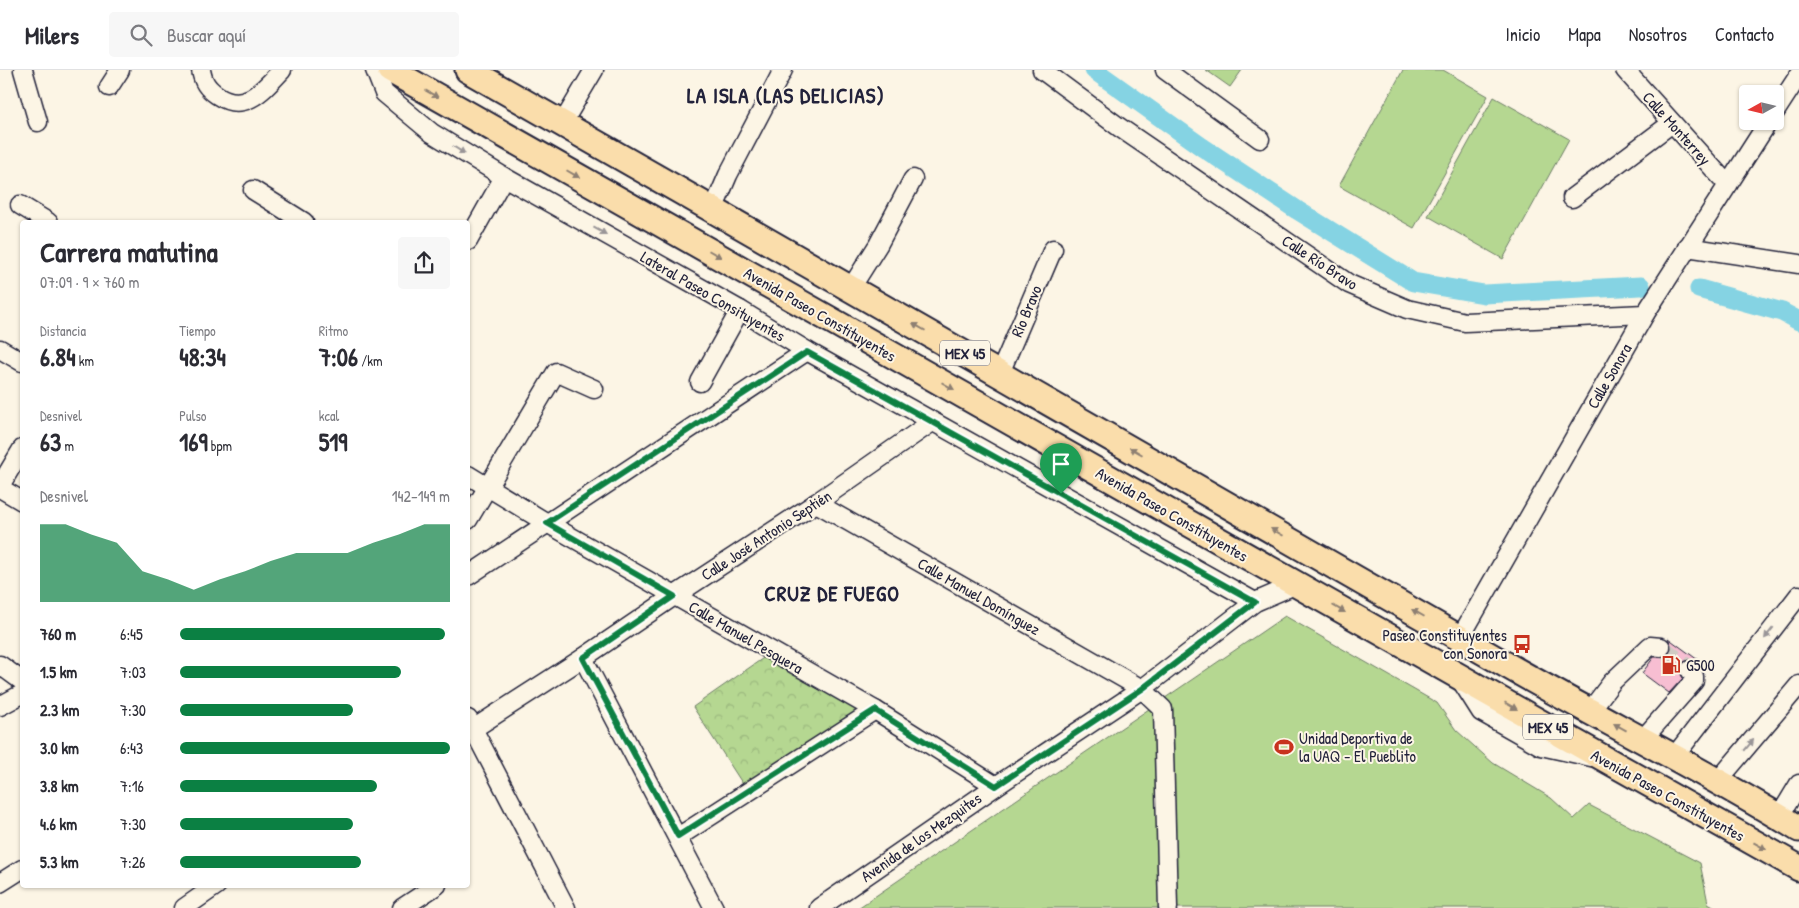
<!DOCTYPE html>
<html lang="es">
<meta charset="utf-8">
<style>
body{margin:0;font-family:"Patrick Hand",sans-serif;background:#f7f7f7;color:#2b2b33;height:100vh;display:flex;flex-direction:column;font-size:19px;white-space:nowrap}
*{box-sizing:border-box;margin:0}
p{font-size:16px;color:#7c7c81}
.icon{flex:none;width:28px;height:28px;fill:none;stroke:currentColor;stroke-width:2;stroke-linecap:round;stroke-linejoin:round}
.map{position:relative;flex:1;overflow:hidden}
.details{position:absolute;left:20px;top:150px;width:450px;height:668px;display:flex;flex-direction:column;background:#fff;border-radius:5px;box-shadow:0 1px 4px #0004}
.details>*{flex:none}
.needle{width:32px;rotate:262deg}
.fabs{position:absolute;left:1739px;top:15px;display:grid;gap:10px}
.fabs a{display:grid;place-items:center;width:45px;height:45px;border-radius:5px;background:#fff;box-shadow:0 1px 4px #0004;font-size:25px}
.pin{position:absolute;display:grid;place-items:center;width:42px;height:42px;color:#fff;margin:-51px -21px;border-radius:50% 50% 50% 0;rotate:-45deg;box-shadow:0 0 5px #0007}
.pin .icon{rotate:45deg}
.round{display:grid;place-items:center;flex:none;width:52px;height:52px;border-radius:5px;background:#f7f7f7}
.headline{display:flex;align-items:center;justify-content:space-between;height:85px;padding:0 20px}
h1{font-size:28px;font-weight:700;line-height:38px}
.stats{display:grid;grid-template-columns:repeat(3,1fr);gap:8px;height:85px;padding:5px 20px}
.stats div{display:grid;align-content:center}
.stats b{font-size:25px;font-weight:700}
.stats small{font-size:14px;font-weight:400}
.stats p{font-size:14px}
.chart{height:140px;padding:10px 20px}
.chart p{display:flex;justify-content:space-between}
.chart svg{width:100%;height:90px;margin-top:5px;fill:#0b8043;opacity:.7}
ul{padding:0 20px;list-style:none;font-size:16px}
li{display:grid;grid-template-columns:80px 60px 1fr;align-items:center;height:38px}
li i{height:12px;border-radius:6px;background:#0b8043}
header{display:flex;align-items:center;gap:30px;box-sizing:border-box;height:70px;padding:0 25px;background:#fff;border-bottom:1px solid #e1e1e2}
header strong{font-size:24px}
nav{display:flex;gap:28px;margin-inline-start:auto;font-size:18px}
.search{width:350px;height:45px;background:#f7f7f7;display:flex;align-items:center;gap:12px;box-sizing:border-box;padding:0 18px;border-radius:5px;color:#7c7c81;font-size:19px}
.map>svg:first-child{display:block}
</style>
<header>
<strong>Milers</strong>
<div class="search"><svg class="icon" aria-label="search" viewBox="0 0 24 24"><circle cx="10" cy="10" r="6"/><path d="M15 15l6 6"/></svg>Buscar aquí</div>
<nav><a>Inicio</a><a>Mapa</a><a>Nosotros</a><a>Contacto</a></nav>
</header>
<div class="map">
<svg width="1799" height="838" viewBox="0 0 1799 838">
<defs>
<pattern id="park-crowns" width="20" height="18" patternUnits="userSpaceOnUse" patternTransform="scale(1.25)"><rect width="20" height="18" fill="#b5d791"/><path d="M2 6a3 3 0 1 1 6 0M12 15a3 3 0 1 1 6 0" fill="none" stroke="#9bb87e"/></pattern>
</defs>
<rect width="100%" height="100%" fill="#fcf5e5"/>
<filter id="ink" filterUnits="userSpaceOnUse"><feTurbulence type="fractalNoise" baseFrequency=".02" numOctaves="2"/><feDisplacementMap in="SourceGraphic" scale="10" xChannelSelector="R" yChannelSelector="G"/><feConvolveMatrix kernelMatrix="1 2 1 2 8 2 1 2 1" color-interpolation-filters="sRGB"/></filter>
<g filter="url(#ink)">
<path fill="url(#park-crowns)" stroke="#6c7c66" d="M769,584l96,56 -119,79 -53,-82z"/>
<g fill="#b5d791" stroke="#6c7c66">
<path d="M1206,0h36l-12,17z"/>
<path d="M1403,0h40l45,26 -74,132 -75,-42z"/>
<path d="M1494,27l75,42 -66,120 -75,-43z"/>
<path d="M1285,546l152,87 19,27 37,33 58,35 23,21 15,-14 111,58 8,40 9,5h-859z"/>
</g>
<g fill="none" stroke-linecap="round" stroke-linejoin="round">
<g stroke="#85d3e3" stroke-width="19">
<path d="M1094,0l108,77 95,63 116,72 71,12 157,-8"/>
<path d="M1699,219l83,23 17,9"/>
</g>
</g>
<path fill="#f7bed2" stroke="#22223b" d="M1668,568l30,22 -2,2 -7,-3 -8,6 -2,6 4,7 -14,15 -27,-20 12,-16h11l4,-4 3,-6z"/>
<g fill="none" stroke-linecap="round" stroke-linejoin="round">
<path stroke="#d0cbc3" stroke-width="18" stroke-dasharray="18 9" stroke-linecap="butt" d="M1661,577l29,23"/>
<g stroke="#22223b" stroke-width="21">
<g id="minor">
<path d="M23,0l15,52"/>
<path d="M201,0c2,12 6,18 16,25 28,19 47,-6 65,-25"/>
<path d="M375,0l9,23 48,40 72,44 236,133 67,41 448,251"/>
<path d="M1042,0l77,57 230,157 58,25 58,13 180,-8"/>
<path d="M1165,0l95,69"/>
<path d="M1625,0l103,115"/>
<path d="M109,17l11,-17"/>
<path d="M1775,42l24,-37"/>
<path d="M562,54l32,-54"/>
<path d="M253,120l51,32"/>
<path d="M1572,128l100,-75"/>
<path d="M20,135l28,17"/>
<path d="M713,140l15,-35 55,-105"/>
<path d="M468,171l36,-64"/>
<path d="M1687,177l112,17"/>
<path d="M851,218l27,-43 35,-66"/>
<path d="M0,279l22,13"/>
<path d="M1000,303l53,-124"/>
<path d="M700,312l40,-72"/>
<path d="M468,405l79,48 328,187 121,76"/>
<path d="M0,416l22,-37"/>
<path d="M0,418l22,13"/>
<path d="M816,433l326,186 21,20 5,199"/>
<path d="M468,450l88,-148 38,17"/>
<path d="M468,506l339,-225"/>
<path d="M1460,568l185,-324 124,-193"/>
<path d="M583,588l131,250"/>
<path d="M0,595l22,16"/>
<path d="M1460,609l21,33 60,34 50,11"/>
<path d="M0,636l22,-12"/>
<path d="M1590,641l22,-29 38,-36 11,1"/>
<path d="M468,649l98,189"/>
<path d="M473,659l110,-71 91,-62 142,-93 116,-81"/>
<path d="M1642,670l52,-59v-5l-4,-6"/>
<path d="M1674,687l125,-162"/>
<path d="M1717,712l82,-97"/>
<path d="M1779,747l20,-33"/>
<path d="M678,767l197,-127"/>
<path d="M0,813l22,-14"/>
<path d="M184,838l33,-23"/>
<path d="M402,838l35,-23"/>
<path d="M819,838l177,-122 146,-97 113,-87 42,-18"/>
</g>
</g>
<g stroke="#22223b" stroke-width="29">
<g id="highway">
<path d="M390,0l1144,649 265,149"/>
<path d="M468,0c348,198 695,398 1042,597 96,55 195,104 289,162"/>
</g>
</g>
<use href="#minor" stroke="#fcf5e5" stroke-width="18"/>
<use href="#highway" stroke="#faddab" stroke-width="25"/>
</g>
<defs><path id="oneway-solid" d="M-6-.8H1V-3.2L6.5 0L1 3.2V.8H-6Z" transform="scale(1.25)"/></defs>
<g fill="#8e8073">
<use href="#oneway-solid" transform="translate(432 24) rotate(29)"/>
<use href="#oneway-solid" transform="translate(573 104) rotate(30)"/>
<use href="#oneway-solid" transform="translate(715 184) rotate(30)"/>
<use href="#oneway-solid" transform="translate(919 257) rotate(-150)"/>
<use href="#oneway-solid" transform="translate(948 316) rotate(30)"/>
<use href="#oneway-solid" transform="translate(1136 381) rotate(-150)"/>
<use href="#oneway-solid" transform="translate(1277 462) rotate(-150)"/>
<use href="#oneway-solid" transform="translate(1339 539) rotate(30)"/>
<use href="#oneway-solid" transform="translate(1418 543) rotate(-150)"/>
<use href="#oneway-solid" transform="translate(1511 636) rotate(30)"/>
<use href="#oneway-solid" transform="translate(1620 657) rotate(-151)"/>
<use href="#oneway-solid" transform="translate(1760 776) rotate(29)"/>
</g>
<g fill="#9a9698">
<use href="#oneway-solid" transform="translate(459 80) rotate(32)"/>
<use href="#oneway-solid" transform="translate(600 161) rotate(29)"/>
<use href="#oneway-solid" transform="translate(1769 563) rotate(128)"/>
<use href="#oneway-solid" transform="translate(1749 675) rotate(-50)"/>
</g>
</g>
<g fill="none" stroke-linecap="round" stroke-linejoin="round" filter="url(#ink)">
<g stroke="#fff" stroke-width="10">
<path id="route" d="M807,282l448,250 -113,87 -146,97 -121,-76 -197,126 -95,-178 91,-62 -127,-73z"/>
</g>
<use href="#route" stroke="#0b8043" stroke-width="6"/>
</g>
<defs>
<g id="bus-bare" transform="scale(1.5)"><path d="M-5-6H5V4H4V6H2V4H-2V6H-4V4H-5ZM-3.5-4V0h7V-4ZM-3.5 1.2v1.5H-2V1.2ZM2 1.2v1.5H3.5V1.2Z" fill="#c8321e" stroke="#fcf5e5" stroke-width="2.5" paint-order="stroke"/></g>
<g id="fuel-bare" transform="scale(1.5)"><path d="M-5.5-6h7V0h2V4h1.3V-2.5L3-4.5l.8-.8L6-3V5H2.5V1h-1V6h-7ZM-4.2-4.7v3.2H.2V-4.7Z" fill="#c8321e" stroke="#fcf5e5" stroke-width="2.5" paint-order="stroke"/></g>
<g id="stadium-bare" transform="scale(1.5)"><path d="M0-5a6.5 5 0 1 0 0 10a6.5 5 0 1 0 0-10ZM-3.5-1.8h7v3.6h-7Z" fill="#c8321e" stroke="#fcf5e5" stroke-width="2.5" paint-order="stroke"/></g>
</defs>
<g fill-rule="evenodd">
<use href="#bus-bare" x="1522" y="574"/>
<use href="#fuel-bare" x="1671" y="595"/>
<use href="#stadium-bare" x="1284" y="677"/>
</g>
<g text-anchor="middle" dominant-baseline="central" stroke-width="4" stroke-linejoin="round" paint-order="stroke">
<g fill="#fcf5e5" stroke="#63616e" stroke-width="1">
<rect x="940" y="270.5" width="50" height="25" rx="4"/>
<rect x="1523" y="644.5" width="50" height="25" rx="4"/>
</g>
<g font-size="15" font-weight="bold" fill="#22223b">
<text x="965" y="283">MEX 45</text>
<text x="1548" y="657">MEX 45</text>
</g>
<g font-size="16" fill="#22223b" stroke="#fcf5e5">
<text transform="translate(1677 58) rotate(48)">Calle Monterrey</text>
<text transform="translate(1320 192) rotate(33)">Calle Río Bravo</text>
<text transform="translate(713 226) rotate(30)">Lateral Paseo Consituyentes</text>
<text transform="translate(1026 241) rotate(-67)">Río Bravo</text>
<text transform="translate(820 244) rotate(30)">Avenida Paseo Constituyentes</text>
<text transform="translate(1609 306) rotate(-60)">Calle Sonora</text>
<text transform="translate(1172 444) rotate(30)">Avenida Paseo Constituyentes</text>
<text transform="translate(766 465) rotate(-33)">Calle José Antonio Septién</text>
<text transform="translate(979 526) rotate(30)">Calle Manuel Domínguez</text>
<text transform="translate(746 567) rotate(30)">Calle Manuel Pesquera</text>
<text transform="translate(1668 725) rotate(29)">Avenida Paseo Constituyentes</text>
<text transform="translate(921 767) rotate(-35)">Avenida de los Mezquites</text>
</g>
<g font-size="16" fill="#22223b" stroke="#fcf5e5" text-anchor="start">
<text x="1507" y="565" text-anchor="end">Paseo Constituyentes<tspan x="1507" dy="18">con Sonora</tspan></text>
<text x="1686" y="595">G500</text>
<text x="1299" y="668">Unidad Deportiva de<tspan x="1299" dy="18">la UAQ - El Pueblito</tspan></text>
</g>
<g font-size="21" font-weight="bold" letter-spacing="1" fill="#22223b" stroke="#fcf5e5">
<text x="786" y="25">LA ISLA (LAS DELICIAS)</text>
<text x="832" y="523">CRUZ DE FUEGO</text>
</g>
</g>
</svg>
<div class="fabs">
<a><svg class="needle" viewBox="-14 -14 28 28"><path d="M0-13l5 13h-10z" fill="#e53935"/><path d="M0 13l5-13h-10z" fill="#7c7c81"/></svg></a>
</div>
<div class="pin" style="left:1061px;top:424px;background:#1e9e55"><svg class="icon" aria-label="arrive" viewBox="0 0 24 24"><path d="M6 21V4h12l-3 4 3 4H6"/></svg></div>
<section class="details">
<div class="headline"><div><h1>Carrera matutina</h1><p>07:09 · 9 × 760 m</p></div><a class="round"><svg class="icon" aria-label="share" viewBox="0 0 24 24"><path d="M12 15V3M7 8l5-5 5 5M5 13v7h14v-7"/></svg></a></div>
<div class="stats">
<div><p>Distancia</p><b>6.84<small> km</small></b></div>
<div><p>Tiempo</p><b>48:34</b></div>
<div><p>Ritmo</p><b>7:06<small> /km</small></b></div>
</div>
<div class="stats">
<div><p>Desnivel</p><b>63<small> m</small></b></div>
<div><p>Pulso</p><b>169<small> bpm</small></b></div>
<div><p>kcal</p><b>519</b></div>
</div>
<div class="chart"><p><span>Desnivel</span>142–149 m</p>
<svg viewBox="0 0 160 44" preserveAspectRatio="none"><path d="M0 44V6L10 6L20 11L30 15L40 29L50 33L60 38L70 33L80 29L90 24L100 20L110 20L120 20L130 15L140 11L150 6L160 6V44z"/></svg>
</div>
<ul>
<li><b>760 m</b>6:45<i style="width:98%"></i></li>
<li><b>1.5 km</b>7:03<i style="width:82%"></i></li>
<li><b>2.3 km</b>7:30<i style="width:64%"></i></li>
<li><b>3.0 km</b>6:43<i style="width:100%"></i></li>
<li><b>3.8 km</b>7:16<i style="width:73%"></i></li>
<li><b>4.6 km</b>7:30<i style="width:64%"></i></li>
<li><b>5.3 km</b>7:26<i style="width:67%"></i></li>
</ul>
</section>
</div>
